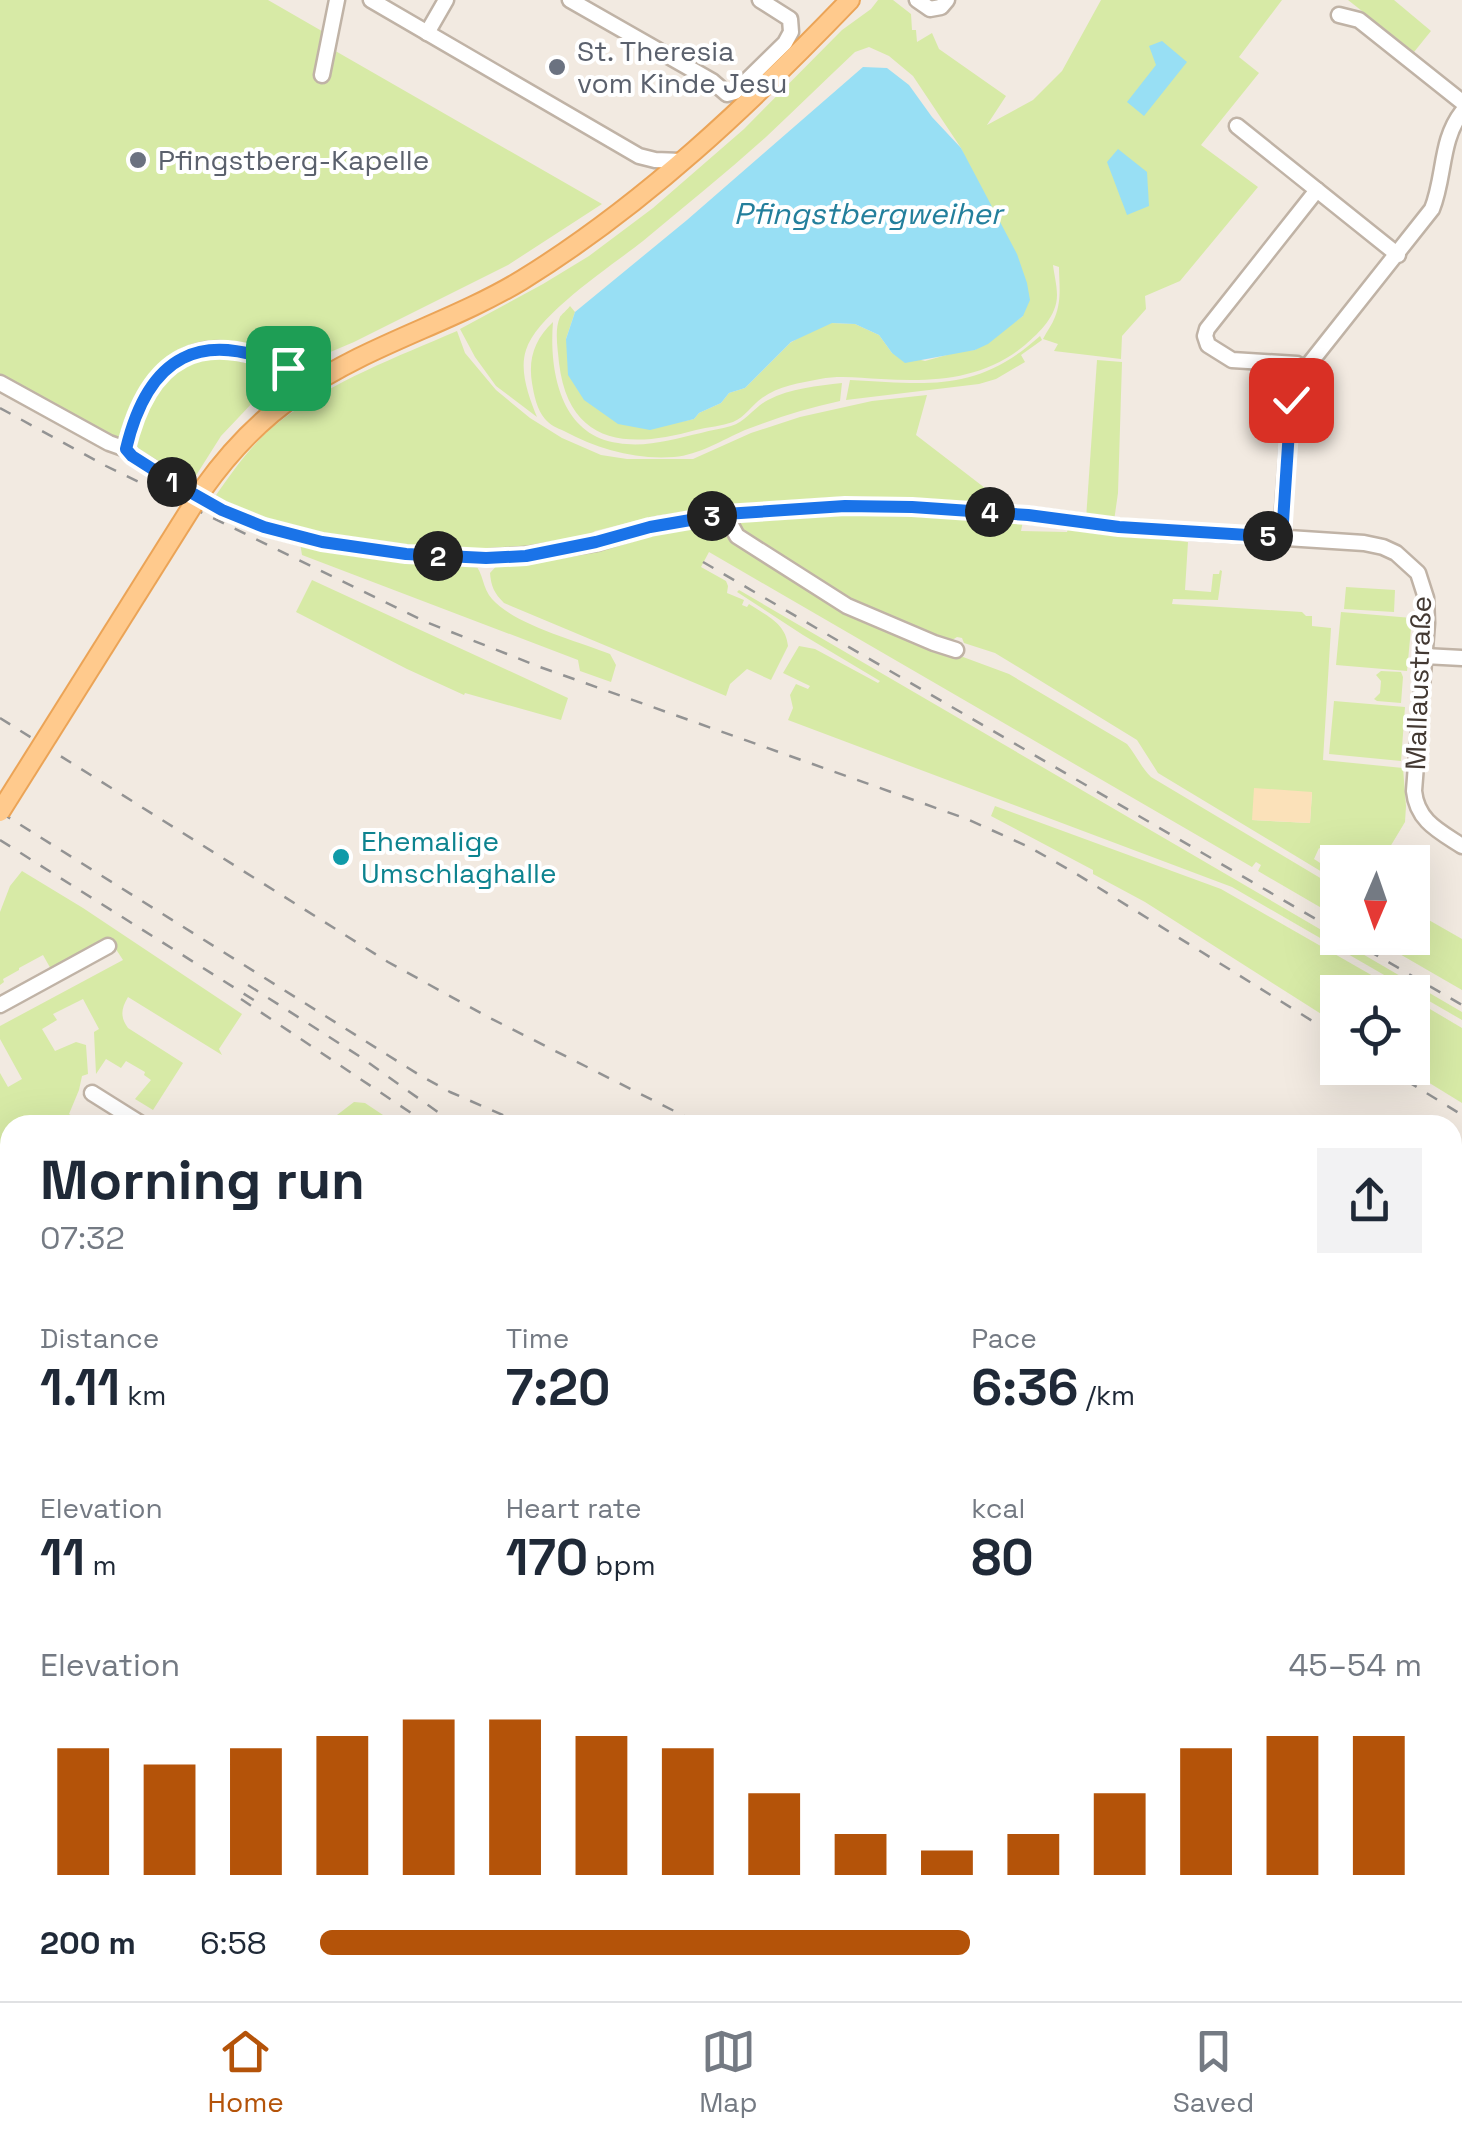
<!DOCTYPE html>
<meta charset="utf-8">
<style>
body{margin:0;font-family:"Space Grotesk",sans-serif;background:#f2f2f3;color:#1f2937;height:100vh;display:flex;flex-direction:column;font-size:38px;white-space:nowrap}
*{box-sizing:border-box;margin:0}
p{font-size:32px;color:#747a83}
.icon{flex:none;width:55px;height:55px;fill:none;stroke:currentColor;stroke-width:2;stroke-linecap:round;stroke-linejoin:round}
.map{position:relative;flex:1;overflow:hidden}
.drawer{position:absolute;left:0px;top:1115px;width:1462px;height:888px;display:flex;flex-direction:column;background:#fff;border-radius:30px 30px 0 0;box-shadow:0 10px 40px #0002}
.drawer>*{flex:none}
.needle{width:65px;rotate:182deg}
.tools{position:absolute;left:1320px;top:845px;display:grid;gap:20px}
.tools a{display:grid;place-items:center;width:110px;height:110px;border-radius:0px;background:#fff;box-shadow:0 10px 40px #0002;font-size:50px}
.pin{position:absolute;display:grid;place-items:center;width:85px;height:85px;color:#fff;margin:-42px;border-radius:20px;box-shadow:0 5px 15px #0006}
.km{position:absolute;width:50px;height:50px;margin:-25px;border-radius:50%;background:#222;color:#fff;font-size:28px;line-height:50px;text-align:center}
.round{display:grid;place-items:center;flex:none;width:105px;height:105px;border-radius:0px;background:#f2f2f3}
.head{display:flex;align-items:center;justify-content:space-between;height:170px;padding:0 40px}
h1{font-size:55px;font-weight:800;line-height:75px}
.figures{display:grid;grid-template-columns:repeat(3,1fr);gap:15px;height:170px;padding:10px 40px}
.figures div{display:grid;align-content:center}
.figures b{font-size:50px;font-weight:800}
.figures small{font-size:28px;font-weight:400}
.figures p{font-size:28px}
.chart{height:280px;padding:20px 40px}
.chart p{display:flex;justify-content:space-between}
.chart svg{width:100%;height:180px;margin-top:10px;stroke:#b45309;stroke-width:6}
ul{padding:0 40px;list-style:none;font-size:32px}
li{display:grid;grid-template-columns:160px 120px 1fr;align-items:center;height:75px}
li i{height:25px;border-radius:12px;background:#b45309}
.dock{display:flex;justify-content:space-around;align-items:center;height:140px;border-top:2px solid #e0e1e3;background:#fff;font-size:28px;color:#747a83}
.dock a{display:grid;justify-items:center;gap:5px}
.dock .on{color:#b45309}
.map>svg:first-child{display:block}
</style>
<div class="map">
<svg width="1462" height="2001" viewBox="0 0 1462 2001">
<rect width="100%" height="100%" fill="#f2eae1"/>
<g fill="#d7eaa6" fill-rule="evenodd">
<path d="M0,0h268l59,34 -2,11 277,159 -94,61 -154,77 -26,11 -53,9 -2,19 -52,55 -31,49 -190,-106z"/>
<path d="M878,0h15l18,14 1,16h4l1,12 15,-9 7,16 67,47 -19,29 46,-25 29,-29 39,-71h181l-43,57 20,16 -58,72 57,42 -78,94 -35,15 1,13 -24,27 -1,23 -67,-8 4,-7 -15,-5c4,-8 9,-14 12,-22 7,-18 4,-33 4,-50l-6,-2c1,9 4,20 4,30 0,21 -17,37 -32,50 -42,35 -92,37 -144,34 -21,-1 -41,-4 -61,0 -20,4 -42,7 -58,19 -10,7 -17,19 -29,24 -11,4 -25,5 -37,8 -67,19 -127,16 -137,-67 -1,-13 -5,-33 1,-46 0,-1 9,-9 10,-11l5,6 -9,27 109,84 19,-4 5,-6 22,-10 8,-10 16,-5 45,-45 20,-12 21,-8 24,1 24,11 13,18 33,8 36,-10 14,-1 48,-34 -51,-143 -11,-25 -48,-72 -24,-20 -20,-9 -14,5c-30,28 -59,57 -89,85 -40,36 -82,70 -123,104 -30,24 -106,73 -117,109 -7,21 3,47 11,67l-41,-31 -21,-29 -15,-28 83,-45 46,-28 64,-48 91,-79 98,-99 29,-21z"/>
<path d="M1348,0h46l37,31 -17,21z"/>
<path d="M553,322c-4,48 7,113 65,121 28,5 56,-4 83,-10 10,-3 20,-4 30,-7 15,-4 23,-19 37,-26 22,-12 50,-14 74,-17l-2,18c-33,7 -64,17 -95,29 -23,10 -46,25 -71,27 -39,3 -76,-8 -110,-26 -7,-3 -14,-6 -19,-12 -8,-9 -11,-24 -13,-36 -4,-25 3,-44 21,-61z"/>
<path d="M457,331l8,22 31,37 34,28 32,20 39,17 26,4h66l58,-26 49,-16 72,-16 55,-6 -11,40 82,63v11h-266l-73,6 -64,16 -12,8c-30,5 -61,12 -91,14 -29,2 -57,-3 -85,-6 -72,-7 -127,-18 -193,-49 19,-27 38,-55 65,-76 53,-41 118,-65 178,-91z"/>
<path d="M1040,336l2,4 -21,15 4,7 -29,17 -17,5 -133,16 4,-20c79,4 127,13 190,-44z"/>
<path d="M1097,360l25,2 -4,131 -4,28 -28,-2z"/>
<path d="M854,509l169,12 -2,10 46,1 1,-3 120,13 -3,48 26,2 2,-18h6l1,-4 2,1 -4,29 -45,-1 -1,5 130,8 4,4h6v10l19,2 -8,132 80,8 3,38 -1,16 -24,40h-20l-22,-13 -5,7 -15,-8 -5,11 23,15v7l-179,-108 -21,-33 -142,-87 -31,-10 -2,-5 -5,-1 -8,5 -80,-29 -122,-74 -11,-16 2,-4zM1312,792l-2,31 -58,-3z"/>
<path d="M719,520l104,76 132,58 54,20 118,70c9,11 14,23 24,33l186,111v29l-79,-46 3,-6 -5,-3 -4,5 -543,-315 -8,15 25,14 2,5 -1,7 17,7 -2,5 5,2 2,-3c18,12 37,19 39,42l-17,34 -24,-11 -17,15 -4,12 -222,-93c-10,-10 -13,-17 -14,-30l9,-10z"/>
<path d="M300,543l97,18 77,2c10,11 8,25 18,36 23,26 85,42 118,55l6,11 -5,17 -31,-11 -2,-11 -276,-105z"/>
<path d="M312,580l256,118 -7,22 -96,-27 -1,2 -57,-26 -111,-57z"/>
<path d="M1346,587l49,3 -1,22 -50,-3z"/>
<path d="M739,590l723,422v8l-230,-133 -444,-167 5,-12 -3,-13 6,-11 12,5 2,-3 -27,-13 16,-27 16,3 63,34 2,-2 -77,-46 -66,-43z"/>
<path d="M1341,612l71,6 -5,53 -71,-6z"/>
<path d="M1381,671l20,1 2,5 -2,26 -24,-2 -3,-2 6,-6 1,-12 -5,-6z"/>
<path d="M1334,701l71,6 -4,54 -72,-7z"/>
<path d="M995,806l226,83 180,103h-63l-1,32 -192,-122 -52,-28v-4l-102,-54z"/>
<path d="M22,871l61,37 159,106 -23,35 3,6 -94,-58c-7,12 -8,20 0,31l55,35 -30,47 -18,-11 16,-19 -7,-5 1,-3 -19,-11 -5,7 -15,-9 -10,15 -2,-42 5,-3 -16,-30 -30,15 4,6 -15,9 13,22 21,-9 10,3 2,29 -6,2 -3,14 -10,24 18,11h-77v91l-10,-2v-141l8,14 14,-8 -22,-40v-13l123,-66 -13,-20 -58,31 -9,-16 -24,13v2l-16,9 1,3 -4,3v-73l10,-26z"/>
<path d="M1413,911l49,28v51l-90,-52h40z"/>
<path d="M1413,999l49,29v75l-57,-35h7z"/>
<path d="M354,1102l11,1 33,22h-66l5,-10z"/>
<path d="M0,1380l10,7v108l-6,-4 -4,6v-68l6,-10 -6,-5z"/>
</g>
<path fill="#fbe1b9" d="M1254,788l58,4 -2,31 -58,-3z"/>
<g fill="#98dff4">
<path d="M1162,41l25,21 -43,54 -17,-14 29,-37 -7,-19z"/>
<path d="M863,67l24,1 22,17 23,32 29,31 56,106 10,29 3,17 -7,16 -35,28 -13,6 -70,13 -13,-10 -13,-18 -24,-11 -23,-1 -41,19 -46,46 -16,5 -8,10 -22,10 -5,6 -44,11 -32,-6 -34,-24 -16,-25 -2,-36 9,-27 112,-92z"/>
<path d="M1118,149l29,23 2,34 -22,9 -20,-53z"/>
</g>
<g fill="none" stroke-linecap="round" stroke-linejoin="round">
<g stroke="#c0b3a6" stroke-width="19">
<g id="minor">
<path d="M371,0l268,156 16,4 26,1"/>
<path d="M570,0l142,81 15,13 8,-2 50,-49 6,-11 -1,-13 -30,-19"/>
<path d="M917,0l13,9 11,-2 6,-7"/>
<path d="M1339,15l20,5 103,82"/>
<path d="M427,33l19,-33"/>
<path d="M322,75l15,-75"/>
<path d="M1237,126l161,129"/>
<path d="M272,363l23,32"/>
<path d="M1306,369l-9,-5 -65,-4 -24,-15 -3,-9 2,-7 110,-139"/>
<path d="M0,383l109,60 17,6 6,7 90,54 42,17 58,15 84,12 73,4 47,-3 71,-12 52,-16 76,-13 120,-8 67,1 116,8 91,12 245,16 19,4 13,6 22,20 8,25 1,25 -13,168c3,30 25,40 48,55"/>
<path d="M126,449c16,-72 60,-121 137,-90 21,9 29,9 43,29"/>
<path d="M725,514l12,22 110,70 87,37 22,7"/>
<path d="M1281,537l10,-137 5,-14 14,-23 122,-154c13,-32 8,-69 30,-97"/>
<path d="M1424,656l38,2"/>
<path d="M0,1005l108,-59"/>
<path d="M92,1093l51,32"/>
<path d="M0,1226l10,-2"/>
<path d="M0,1248l10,16"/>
<path d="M0,1289l10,-14"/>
<path d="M0,1366l10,6"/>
<path d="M0,1551l10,-16"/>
</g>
</g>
<g stroke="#eba457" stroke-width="22">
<path id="major" d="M203,489c27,-38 57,-70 96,-96 68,-48 152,-70 223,-113 123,-76 228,-176 328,-280"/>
</g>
<use href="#minor" stroke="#fff" stroke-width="14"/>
<use href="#major" stroke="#ffca8d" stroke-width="18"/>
<g stroke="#939393" stroke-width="2.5" stroke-dasharray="12 12" stroke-linecap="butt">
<path d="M0,408l106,58 320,156 114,45 427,152 62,28 46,26 263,164"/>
<path d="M703,562l635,370"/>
<path d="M0,718l388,244 100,55 214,108"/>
<path d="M0,812l421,264 29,16 76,33"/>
<path d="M0,840l257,162"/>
<path d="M1347,938l115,67"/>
<path d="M248,985l111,71 97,69"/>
<path d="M241,999l188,126"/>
<path d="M1386,1068l76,47"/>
<path d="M1452,1453l10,5"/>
<path d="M1452,1802l10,6"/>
<path d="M1452,1825l10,6"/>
</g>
<g stroke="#eba457" stroke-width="22" stroke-linecap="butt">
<path id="major-bridge" d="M0,812l203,-323"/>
</g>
<use href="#major-bridge" stroke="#ffca8d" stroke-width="18"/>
</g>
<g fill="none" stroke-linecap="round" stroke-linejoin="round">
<g stroke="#fff" stroke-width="20">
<path id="route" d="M288,368c-87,-41 -140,-12 -162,81l6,7 44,28 46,26 42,17 58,15 84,12 80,4 40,-2 70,-14 54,-15 75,-13 120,-8 67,1 116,8 91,12 163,10 9,-137"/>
</g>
<use href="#route" stroke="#1a73e8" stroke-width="12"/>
</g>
<g fill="#6b7280" stroke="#fff" stroke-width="4">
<circle cx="557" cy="67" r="10"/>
<circle cx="138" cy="160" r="10"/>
</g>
<circle fill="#0f9aa8" stroke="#fff" stroke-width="4" cx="341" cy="857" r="10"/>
<g text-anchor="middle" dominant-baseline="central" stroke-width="8" stroke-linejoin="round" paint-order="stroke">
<g font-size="28" fill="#5b616d" stroke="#fff" text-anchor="start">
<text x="577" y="51">St. Theresia<tspan x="577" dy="32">vom Kinde Jesu</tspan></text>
<text x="158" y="160">Pfingstberg-Kapelle</text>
</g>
<g font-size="28" fill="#433932" stroke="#fff">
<text transform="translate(1418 683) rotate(-88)">Mallaustraße</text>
</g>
<g font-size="28" fill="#0d838f" stroke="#fff" text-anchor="start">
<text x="361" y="841">Ehemalige<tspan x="361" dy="32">Umschlaghalle</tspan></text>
</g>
<g font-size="30" font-style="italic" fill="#237f9c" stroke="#fff">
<text x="868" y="213">Pfingstbergweiher</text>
</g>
</g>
</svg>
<div class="tools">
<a><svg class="needle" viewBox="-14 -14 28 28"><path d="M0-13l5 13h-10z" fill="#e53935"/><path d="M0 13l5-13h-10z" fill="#747a83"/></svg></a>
<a><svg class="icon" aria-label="locate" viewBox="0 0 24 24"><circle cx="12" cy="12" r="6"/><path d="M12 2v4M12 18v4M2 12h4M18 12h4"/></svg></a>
</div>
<div class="pin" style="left:288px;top:368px;background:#1e9e55"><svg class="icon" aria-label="arrive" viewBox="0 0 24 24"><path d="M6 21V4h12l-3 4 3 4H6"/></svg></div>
<div class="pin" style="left:1291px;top:400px;background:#d93025"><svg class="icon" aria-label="check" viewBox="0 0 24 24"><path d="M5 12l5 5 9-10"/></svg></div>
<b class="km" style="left:172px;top:482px">1</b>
<b class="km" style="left:438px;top:556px">2</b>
<b class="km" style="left:712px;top:516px">3</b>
<b class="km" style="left:990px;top:512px">4</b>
<b class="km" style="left:1268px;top:536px">5</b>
<section class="drawer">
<div class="head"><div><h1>Morning run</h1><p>07:32</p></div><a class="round"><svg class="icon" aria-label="share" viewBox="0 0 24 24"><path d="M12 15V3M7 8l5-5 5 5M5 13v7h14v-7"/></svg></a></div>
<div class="figures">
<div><p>Distance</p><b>1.11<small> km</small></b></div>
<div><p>Time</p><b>7:20</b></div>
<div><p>Pace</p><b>6:36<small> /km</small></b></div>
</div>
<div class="figures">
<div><p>Elevation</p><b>11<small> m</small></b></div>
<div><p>Heart rate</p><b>170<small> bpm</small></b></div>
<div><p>kcal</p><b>80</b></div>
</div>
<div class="chart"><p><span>Elevation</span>45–54 m</p>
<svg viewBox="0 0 160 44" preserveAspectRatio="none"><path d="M5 44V13M15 44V17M25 44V13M35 44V10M45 44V6M55 44V6M65 44V10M75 44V13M85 44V24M95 44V34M105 44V38M115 44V34M125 44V24M135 44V13M145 44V10M155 44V10"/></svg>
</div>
<ul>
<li><b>200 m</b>6:58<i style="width:59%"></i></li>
</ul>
</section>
</div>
<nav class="dock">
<a class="on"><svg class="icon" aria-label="home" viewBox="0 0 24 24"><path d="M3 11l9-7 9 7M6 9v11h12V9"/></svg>Home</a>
<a><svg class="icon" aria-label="map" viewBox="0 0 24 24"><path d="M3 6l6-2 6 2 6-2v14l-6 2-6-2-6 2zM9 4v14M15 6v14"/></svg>Map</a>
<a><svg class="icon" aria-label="saved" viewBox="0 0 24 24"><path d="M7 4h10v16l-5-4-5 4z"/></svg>Saved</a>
</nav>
